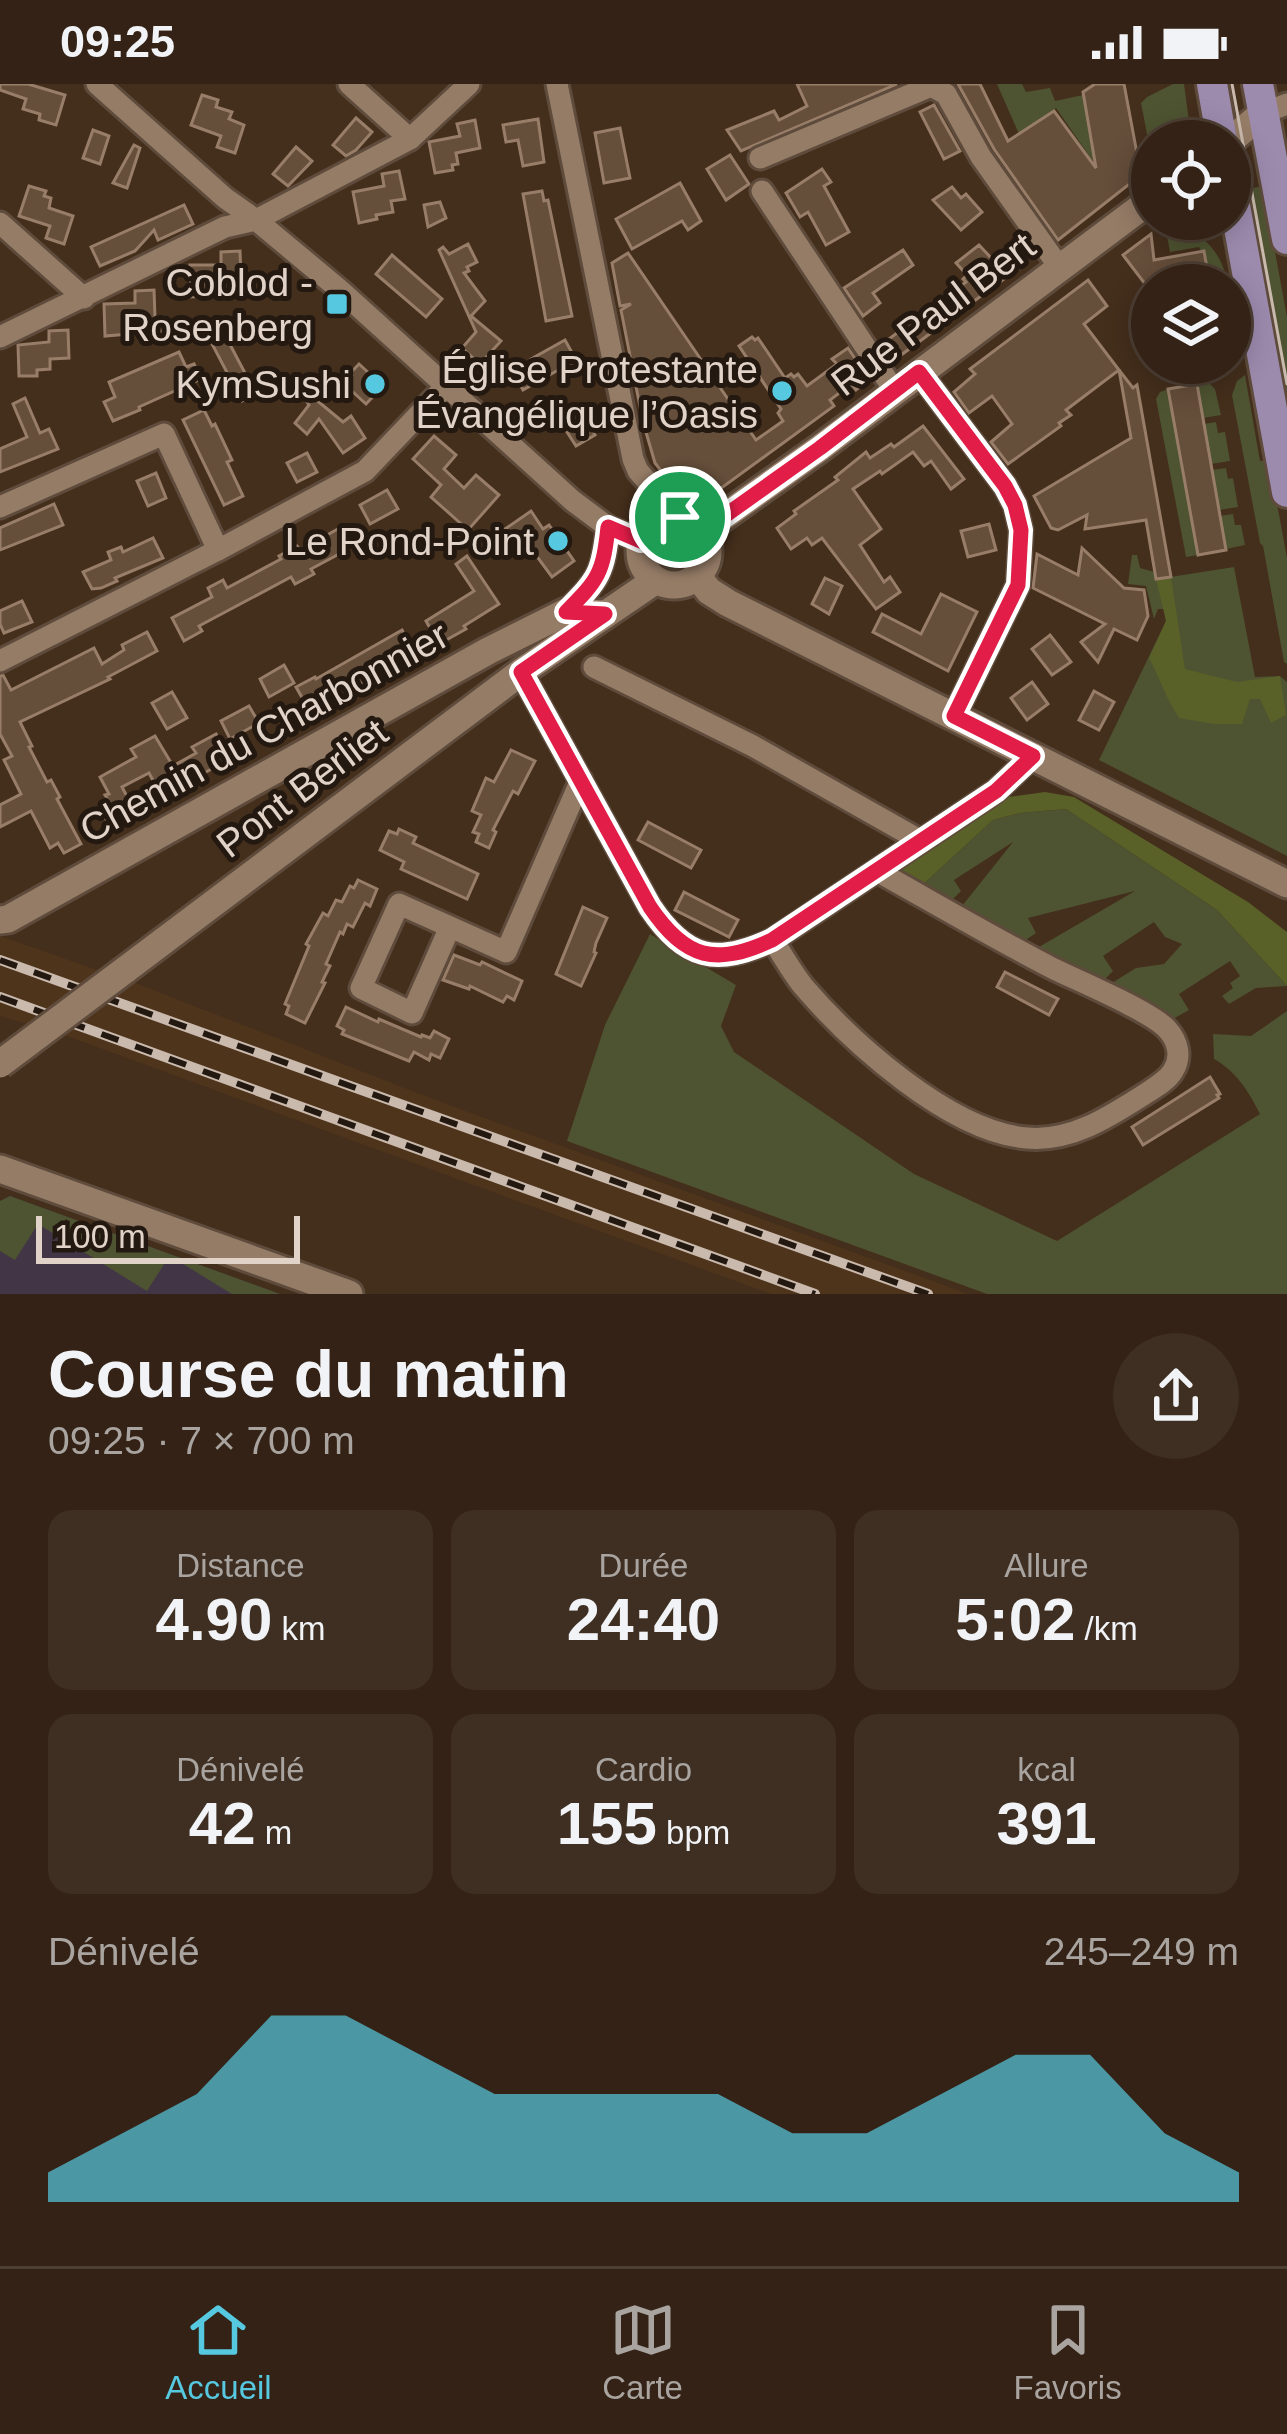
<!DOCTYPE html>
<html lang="fr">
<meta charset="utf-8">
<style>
body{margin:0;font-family:Arial,sans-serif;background:#3e2f22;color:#f1f3f6;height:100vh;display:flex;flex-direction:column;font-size:45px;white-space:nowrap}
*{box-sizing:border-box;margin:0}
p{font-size:39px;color:#a9a4a0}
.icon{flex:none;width:66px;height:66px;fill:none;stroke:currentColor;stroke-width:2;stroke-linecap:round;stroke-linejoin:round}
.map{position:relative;height:1210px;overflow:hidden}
.side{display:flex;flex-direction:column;background:#332215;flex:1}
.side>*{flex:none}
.fabs{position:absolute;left:1131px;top:36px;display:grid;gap:24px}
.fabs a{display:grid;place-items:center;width:120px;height:120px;border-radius:50%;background:#332215;box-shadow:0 6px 30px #0003,0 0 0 3px #4e3f34;font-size:60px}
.scale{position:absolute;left:36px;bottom:30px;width:264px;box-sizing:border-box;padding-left:12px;border:6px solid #e2d3c8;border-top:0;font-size:33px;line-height:42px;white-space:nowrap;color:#e2d3c8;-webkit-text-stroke:9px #231911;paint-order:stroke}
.pin{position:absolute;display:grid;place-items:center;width:102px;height:102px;color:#fff;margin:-51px;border:6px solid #fff;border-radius:50%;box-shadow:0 3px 12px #0007}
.round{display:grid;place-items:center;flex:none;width:126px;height:126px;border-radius:63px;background:#3e2f22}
.head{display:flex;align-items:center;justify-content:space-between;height:204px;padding:0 48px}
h1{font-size:66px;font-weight:800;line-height:90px}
.figures{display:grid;grid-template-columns:repeat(3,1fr);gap:18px;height:204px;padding:12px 48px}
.figures div{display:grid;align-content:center;border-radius:24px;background:#3e2f22;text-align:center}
.figures b{font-size:60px;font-weight:800}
.figures small{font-size:33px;font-weight:400}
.figures p{font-size:33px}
.chart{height:336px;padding:24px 48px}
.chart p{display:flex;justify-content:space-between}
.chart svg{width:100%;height:216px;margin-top:12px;fill:#56c9e0;opacity:.7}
.status{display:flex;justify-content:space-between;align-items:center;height:84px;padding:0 60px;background:#332215;direction:ltr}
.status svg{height:33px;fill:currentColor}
.tab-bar{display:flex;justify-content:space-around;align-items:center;height:168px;border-top:3px solid #4e3f34;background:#332215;font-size:33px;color:#a9a4a0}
.tab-bar a{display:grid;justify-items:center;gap:6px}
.tab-bar .selected{color:#56c9e0}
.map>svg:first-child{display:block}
</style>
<div class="status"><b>09:25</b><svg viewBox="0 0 49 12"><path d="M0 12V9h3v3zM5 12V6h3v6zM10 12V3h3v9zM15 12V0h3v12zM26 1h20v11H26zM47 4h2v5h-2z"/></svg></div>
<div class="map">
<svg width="1287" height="1210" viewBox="0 0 1287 1210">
<rect width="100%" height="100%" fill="#442e1c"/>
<g fill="#4f341c">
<path d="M0,852l100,35 -72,53 -28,-8z"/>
<path d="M130,897l308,120 530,193h-197l-712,-261z"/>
</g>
<path fill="#423646" d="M10,1112l270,98h-280v-93z"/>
<g fill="#4e5331">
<path d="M997,0h25l4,8 24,-4 5,13 28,-6 5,28 20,27 -16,10 -36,-52 -37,26z"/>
<path d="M1173,0h11l7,52 -4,5h-35v19l-11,-57 6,-6z"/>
<path d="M1263,102l24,131v93l-40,-221z"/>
<path d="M1171,140c33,8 51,28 57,61h-18l-5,-34h-4l-2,-4 -29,5 -5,-27z"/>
<path d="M1245,291l15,86 9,-1 18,98v106l-3,-2 -21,-116 -3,-3 -28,-148 5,-14z"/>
<path d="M1208,298l7,7 6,26 -18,3 -6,-34z"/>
<path d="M1168,305l30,166 -12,2 -30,-158 4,-7z"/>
<path d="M1216,338l2,11 7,-1 5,29 -19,3 -7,-40z"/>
<path d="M1226,384l2,11 5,-1 5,29 -19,3 -7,-40z"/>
<path d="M1233,430l2,11h6l4,20 -19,4 -6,-33z"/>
<circle cx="672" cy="467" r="20"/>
<path d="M1132,471h5l3,13 15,4 2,7 77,-12 21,110 25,-1 7,6v174l-188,-96 67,-139 -2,-12h-6l-4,10 -8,-33 -18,-2z"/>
<path d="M1066,725l151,101 70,76 -31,2 -27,16 -7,-8 11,-8 -3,-5 10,-7 -10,-15 -51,33 10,16 -16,9 -66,-33 29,-18 28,-4 18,-20 -17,-7 -11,-15 -51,34 10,15 -13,13 -68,-33 103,-60 -107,27 8,15 -16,11 -62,-33 55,-69 -59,38 7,11 -13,13 -31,-14 76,-70 27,-7z"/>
<path d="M650,850l86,51 -15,41 13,26 180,122 143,67 203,-127c-11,-22 -24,-43 -46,-55l-1,-25 38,2 36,-25v283h-300l-420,-153 38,-116z"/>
<path d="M10,1112l270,98h-48l-49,-30 -15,-6 -21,33 -109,-67 -23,36 -15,-9v-50z"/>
</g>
<g fill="#596028">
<path d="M1171,493l14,92 52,13 43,-6 6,39 -15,8 -11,-24h-10l-8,25h-28l-35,-6c-13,-19 -19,-40 -30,-60l17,-37 -10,-42z"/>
<path d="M1045,708l29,5 174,105 39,30v54l-70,-76 -151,-101 -46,4 -27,7 -76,70 -16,-21 107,-72z"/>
</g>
<g fill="#654e3a" stroke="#987e69" stroke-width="3">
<path d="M0,0h28l37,11 -9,30 -17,-5 1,-6 -17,-5 3,-10 -26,-9z"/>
<path d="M797,0h100l-156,67 -14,-21 47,-19 5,9 28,-14z"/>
<path d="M958,0h22l28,57 46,-30 42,57 -13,-76 12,-8h29l17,91 -83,65 -64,-91z"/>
<path d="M202,11l16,5 -2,7 16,5 -3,7 15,6 -9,28 -18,-6 4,-11 -30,-11z"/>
<path d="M934,21l26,46 -16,8 -24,-47z"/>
<path d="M356,34l16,14 -16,18 -10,6 -13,-11z"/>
<path d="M538,35l6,43 -21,4 -5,-26 -12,2 -3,-17z"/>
<path d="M475,36l5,28 -24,5 2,11 -6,1 1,5 -18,3 -6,-31 31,-6 -3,-12z"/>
<path d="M620,44l10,50 -26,5 -9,-50z"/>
<path d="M93,46l16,6 -9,28 -17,-6z"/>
<path d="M134,61l6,3 -13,40 -14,-5z"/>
<path d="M296,63l16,14 -24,25 -15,-12z"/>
<path d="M730,71l19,29 -23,16 -19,-31z"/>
<path d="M822,85l9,13 -7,4 25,46 -23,13 -18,-33 -8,5 -14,-24z"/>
<path d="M399,87l6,28 -14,2 2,11 -17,3 1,4 -18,4 -6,-31 31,-6 -2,-12z"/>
<path d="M680,99l21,38 -13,9 -6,-9 -50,28 -16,-30z"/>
<path d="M29,102l17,5 -2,5 7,2 -2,10 24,8 -9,28 -18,-6 4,-12 -31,-10z"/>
<path d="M952,103l9,11 5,-4 16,18 -21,18 -28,-30z"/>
<path d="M542,107l2,10 4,-1 24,116 -26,5 -23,-127z"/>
<path d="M440,118l6,16 -18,9 -4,-22z"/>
<path d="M184,121l9,19 -35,16 -4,-10 -19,21 -35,15 -9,-19z"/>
<path d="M1151,150l3,26 50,-9 6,34h-44l-1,-3 -20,2 -22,-29z"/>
<path d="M468,160l9,18 -10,5 2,4 -5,2 21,28 -14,15 30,25 -21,23 -18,-16 14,-16 -37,-82 4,-3 6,7z"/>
<path d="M979,161l15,16 16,-12 13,16 -130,96 -11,-17 84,-62 -3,-3 4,-4 -11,-12z"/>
<path d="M903,166l10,15 -40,28 7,10 -17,13 -19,-28z"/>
<path d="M240,167l1,27h10v15l-60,4 -1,-32h31v-13z"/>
<path d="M628,169l128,187 27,-19 -5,-8 3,-4 -42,-63 13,-9 3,3 3,-2 27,40 6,-4 3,3 4,-3 9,12 30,-22 -5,-5 16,-11 21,31 -13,11 -5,-6 -21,16 4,6 -114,83 -22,9 -12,-2 -10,-6 -21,-27 -12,-41 -22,-112 10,-6 -11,2 -8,-43z"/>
<path d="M392,171l50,44 -16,18 -50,-43z"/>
<path d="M1088,196l19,26 -23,18 35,46 -53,40 5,5 -12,8 2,3 -53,38 -17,-22 21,-18 -20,-28 -23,17 -15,-21 21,-18 -5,-5z"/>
<path d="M154,206l1,28 9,-1 1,14 -60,5 -1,-32 31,-1v-12z"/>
<path d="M68,246l1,28 -19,1v10l-13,1v6h-18l-1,-31 31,-3v-11z"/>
<path d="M225,251l31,59 -14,7 -31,-59z"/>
<path d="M565,256l11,20 -53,30 -9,-17 19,-11 -2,-3z"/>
<path d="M179,268l7,15 8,-3 7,15 -62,28 1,3 -27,11 -9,-19 11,-5 -6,-15z"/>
<path d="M359,280l24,22 -17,18 -24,-22z"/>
<path d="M1119,286l14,18 4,-3 34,192 -15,2 -10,-59 -61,9 2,-14 -29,15 -7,-2 -17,-32 97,-58z"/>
<path d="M1197,300l29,166 -28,5 -30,-166z"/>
<path d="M303,305l40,33 8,-6 14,22 -22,15 -24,-34 -12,15 -12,-11 14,-18 -9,-13z"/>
<path d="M25,314l15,35 9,-4 9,20 -58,23v-23l27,-12 -14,-33z"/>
<path d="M580,325l15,26 -19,11 -16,-25z"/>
<path d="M204,326l8,16 3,-2 17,36 -5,2 16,34 -19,9 -41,-85z"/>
<path d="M923,342l41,53 -13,10 -20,-28 -7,5 -11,-14 -31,22 -2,-3 -27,18 28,40 -21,16 24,37 6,-5 10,15 -24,17 -54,-71 -10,7 -5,-7 -16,11 -14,-21 19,-14 -2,-3 44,-31 -3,-3 31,-25 4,6 21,-14 3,3z"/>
<path d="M434,352l22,19 -12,14 20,19 12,-13 23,20 -31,35 -37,-33 10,-12 -28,-26z"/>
<path d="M307,369l10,19 -20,10 -10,-19z"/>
<path d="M156,389l10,25 -18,8 -11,-25z"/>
<path d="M387,406l11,19 -28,15 -10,-19z"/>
<path d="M54,420l9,21 -63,25v-22z"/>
<path d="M531,427l12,18 6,-4 25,36 -22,16 -19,-26 -4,3 -6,-8 -12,8 -13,-20z"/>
<path d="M989,440l7,26 -28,7 -7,-26z"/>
<path d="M345,441l11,20 -45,24 3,5 -19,10 -4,-7 -92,49 3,5 -18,10 -12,-23 40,-21 -4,-9 15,-8 4,8 54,-29 -2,-3 18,-10 3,4z"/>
<path d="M153,454l10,20 -48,20 2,3 -16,7 -9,1 -9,-17 28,-12 -3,-8 13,-5 2,5z"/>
<path d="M1082,464l42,40 20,2 4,26 -11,24 -23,-11 -16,33 -17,-20 24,-18 -72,-36 4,-34 41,21z"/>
<path d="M467,472l32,48 -35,22 2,3 -27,15 -13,-23 48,-30 -18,-27z"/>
<path d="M825,494l17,8 -13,28 -17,-10z"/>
<path d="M941,510l36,18 -29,59 -75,-39 9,-18 39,20z"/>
<path d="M22,517l10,21 -28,11 -4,-9v-13z"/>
<path d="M402,546l11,22 -49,27 1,2 -10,6 1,3 -44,25 -16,-28 19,-10 1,2z"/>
<path d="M147,548l10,19 -49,26 2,2 -90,43 12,24 -3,1 18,35 4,-2 9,17 -3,2 24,45 -17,9 -6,-10 -8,5 -19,-37 -31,16v-22l21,-11 -17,-34 8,-4 -12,-22v-58l3,-1 8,15 83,-42 8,16 22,-14 -2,-5z"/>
<path d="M1050,551l21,27 -19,13 -20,-26z"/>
<path d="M284,581l10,18 -25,14 -9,-18z"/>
<path d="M1032,598l16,22 -21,16 -16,-22z"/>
<path d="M1094,607l20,11 -15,28 -20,-10z"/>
<path d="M172,608l15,26 -20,11 -15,-26z"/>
<path d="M249,622l10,17 -29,16 -9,-18z"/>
<path d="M216,650l13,25 -67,38 -13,-24 -27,14 13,25 -25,14 -10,-17 10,-6 -5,-8 4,-1 -9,-17 36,-20 -5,-8 24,-13 18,30 23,-13 -4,-6z"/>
<path d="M511,666l24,11 -17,33 -5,-3 -20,39 3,2 -7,16 -13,-6 3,-8 -6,-2 8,-17 -9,-4 14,-33 8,4z"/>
<path d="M648,738l53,28 -10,18 -53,-28z"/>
<path d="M399,745l17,8 -3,6 65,31 -11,25 -66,-30 3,-7 -24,-12 9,-19 8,3z"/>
<path d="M358,796l19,9 -7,17 -5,-3 -12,24 -6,-3 -4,10 -3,-2 -14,32 4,2 -8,16 3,1 -20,40 -19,-9 3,-8 -4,-2 24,-58 -3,-2 17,-31 5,3 8,-16 6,2 8,-16 4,2z"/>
<path d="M684,808l54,28 -9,17 -54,-27z"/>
<path d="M583,823l24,11 -11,25 -2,9 2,1 -15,33 -25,-12z"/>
<path d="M454,871l26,10 2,-3 40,19 -8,19 -7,-4 -4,6 -33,-16 -1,3 -26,-9z"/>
<path d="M1005,888l53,27 -9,16 -52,-28z"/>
<path d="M346,923l32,15 1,-3 42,18 1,-2 8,3 4,-7 15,8 -9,19 -9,-4 -2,6 -15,-8 -5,9 -67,-27 2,-4 -7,-4z"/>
<path d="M1210,993l10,17 -3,1 2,3 -76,47 -11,-18z"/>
</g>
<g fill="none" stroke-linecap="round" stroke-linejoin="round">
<g stroke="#5e4b3b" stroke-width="27">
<g id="street">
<path d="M97,0l128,114 31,22 84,70 233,211 35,26 33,14"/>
<path d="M349,0l61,55"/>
<path d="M557,0l76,375 5,12 41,46"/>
<path d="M1263,29l24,-9"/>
<path d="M760,74l171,-72 15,8 35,63 79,111"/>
<path d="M762,107l132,199"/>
<path d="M0,139l84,75"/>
<path d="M0,253l225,-110 31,-7 154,-81 59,-55"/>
<path d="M919,288l86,114 10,19 6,25 -3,55 -64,131"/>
<path d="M0,423l164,-73 54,116"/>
<path d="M566,528c33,-33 37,-38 42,-85"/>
<path d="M0,577l218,-111 147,-79 81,-85"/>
<path d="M594,583l159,79 168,95"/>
<path d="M521,588l129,235c36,53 66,59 123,33l223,-149 37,-35"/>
<path d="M450,843l-38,86 -51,-25 38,-84 107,48 75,-172"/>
<path d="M773,856c9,15 19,32 30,46 48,56 147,146 224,152 44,4 82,-21 118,-44 9,-6 22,-13 28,-23 9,-14 5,-30 -6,-42 -17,-18 -86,-47 -113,-60 -60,-31 -118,-65 -177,-98"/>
</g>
</g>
<g stroke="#5e4b3b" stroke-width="33">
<g id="secondary">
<path d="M1230,57l33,-28"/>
<circle cx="674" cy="467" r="34"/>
<path d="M702,448l118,-84 332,-249"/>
<path d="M697,492l12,15 19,12 559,281"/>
<path d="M0,836l8,-1 480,-268 78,-39 39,2"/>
<path d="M125,886l396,-298 135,-92"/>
<path d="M0,1085l349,125"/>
</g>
</g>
<g stroke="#5e4b3b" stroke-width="36">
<g id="primary">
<path d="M1212,0l10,57"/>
<path d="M1258,0l29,155"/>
<path d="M1230,94l57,314"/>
</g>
</g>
<use href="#street" stroke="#957c67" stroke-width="21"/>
<use href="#secondary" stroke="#957c67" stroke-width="27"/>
<use href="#primary" stroke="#9d8bae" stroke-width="30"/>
<path stroke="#cabaae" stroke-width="3" d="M1232,0l55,300"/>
<g stroke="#cabaae" stroke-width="10">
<g id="rail">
<path d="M0,876l928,334"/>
<path d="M0,913l815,297"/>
</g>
</g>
<use href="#rail" stroke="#231911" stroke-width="6" stroke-dasharray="18" stroke-linecap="butt"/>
<g stroke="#5e4b3b" stroke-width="33" stroke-linecap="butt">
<path id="secondary-bridge" d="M0,980l125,-94"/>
</g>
<use href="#secondary-bridge" stroke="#957c67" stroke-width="27"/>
</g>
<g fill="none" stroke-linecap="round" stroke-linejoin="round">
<g stroke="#fff" stroke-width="24">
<path id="route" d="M919,288l86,114 10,19 6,25 -3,55 -64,131 79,40 -37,35 -224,149c-56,26 -86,20 -122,-33l-129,-235 84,-58 -39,-2c33,-33 37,-39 42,-85l33,14c14,-27 41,-31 61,-9l118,-84z"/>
</g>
<use href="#route" stroke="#e11d48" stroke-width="15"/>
</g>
<g fill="#56c9e0" stroke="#231911" stroke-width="4.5">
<rect x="325" y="208" width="24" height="24" rx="6"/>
<circle cx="375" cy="300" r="12"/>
<circle cx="782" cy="307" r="12"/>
<circle cx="558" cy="457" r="12"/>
</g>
<g text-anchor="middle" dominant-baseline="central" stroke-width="10" stroke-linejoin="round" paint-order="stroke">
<g font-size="39" fill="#e2d3c8" stroke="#231911" text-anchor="end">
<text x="313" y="198">Coblod -<tspan x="313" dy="45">Rosenberg</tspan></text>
<text x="758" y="285">Église Protestante<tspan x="758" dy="45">Évangélique l’Oasis</tspan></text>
<text x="351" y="300">KymSushi</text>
<text x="534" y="457">Le Rond-Point</text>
</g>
<g font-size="39" fill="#e2d3c8" stroke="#231911">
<text transform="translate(933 230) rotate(-37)">Rue Paul Bert</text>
<text transform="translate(264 648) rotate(-29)">Chemin du Charbonnier</text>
<text transform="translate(302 704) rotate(-37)">Pont Berliet</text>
</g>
</g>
</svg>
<div class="fabs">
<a><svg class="icon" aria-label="locate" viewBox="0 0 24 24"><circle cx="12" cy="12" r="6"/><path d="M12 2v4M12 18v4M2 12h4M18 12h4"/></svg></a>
<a><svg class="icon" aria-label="layers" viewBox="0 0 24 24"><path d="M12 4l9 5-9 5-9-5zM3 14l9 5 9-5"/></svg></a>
</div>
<div class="scale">100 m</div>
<div class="pin" style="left:680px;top:433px;background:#1e9e55"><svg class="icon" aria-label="arrive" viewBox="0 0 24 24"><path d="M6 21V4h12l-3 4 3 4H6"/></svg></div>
</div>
<section class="side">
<div class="head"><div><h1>Course du matin</h1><p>09:25 · 7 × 700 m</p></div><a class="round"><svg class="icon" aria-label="share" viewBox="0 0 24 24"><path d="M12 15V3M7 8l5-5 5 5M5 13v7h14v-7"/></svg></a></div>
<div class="figures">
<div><p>Distance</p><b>4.90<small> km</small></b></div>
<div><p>Durée</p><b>24:40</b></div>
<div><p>Allure</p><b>5:02<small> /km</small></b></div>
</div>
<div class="figures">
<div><p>Dénivelé</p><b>42<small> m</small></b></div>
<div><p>Cardio</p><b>155<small> bpm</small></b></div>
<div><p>kcal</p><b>391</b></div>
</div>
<div class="chart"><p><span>Dénivelé</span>245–249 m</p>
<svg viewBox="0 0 160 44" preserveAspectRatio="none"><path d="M0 44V38L10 30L20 22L30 6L40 6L50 14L60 22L70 22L80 22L90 22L100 30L110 30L120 22L130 14L140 14L150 30L160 38V44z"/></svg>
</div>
</section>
<nav class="tab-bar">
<a class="selected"><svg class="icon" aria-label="home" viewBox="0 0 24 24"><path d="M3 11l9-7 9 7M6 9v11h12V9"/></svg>Accueil</a>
<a><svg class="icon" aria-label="map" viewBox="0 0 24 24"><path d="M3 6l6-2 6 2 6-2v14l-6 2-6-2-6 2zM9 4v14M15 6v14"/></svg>Carte</a>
<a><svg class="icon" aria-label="saved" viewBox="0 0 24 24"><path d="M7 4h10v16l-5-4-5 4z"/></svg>Favoris</a>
</nav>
